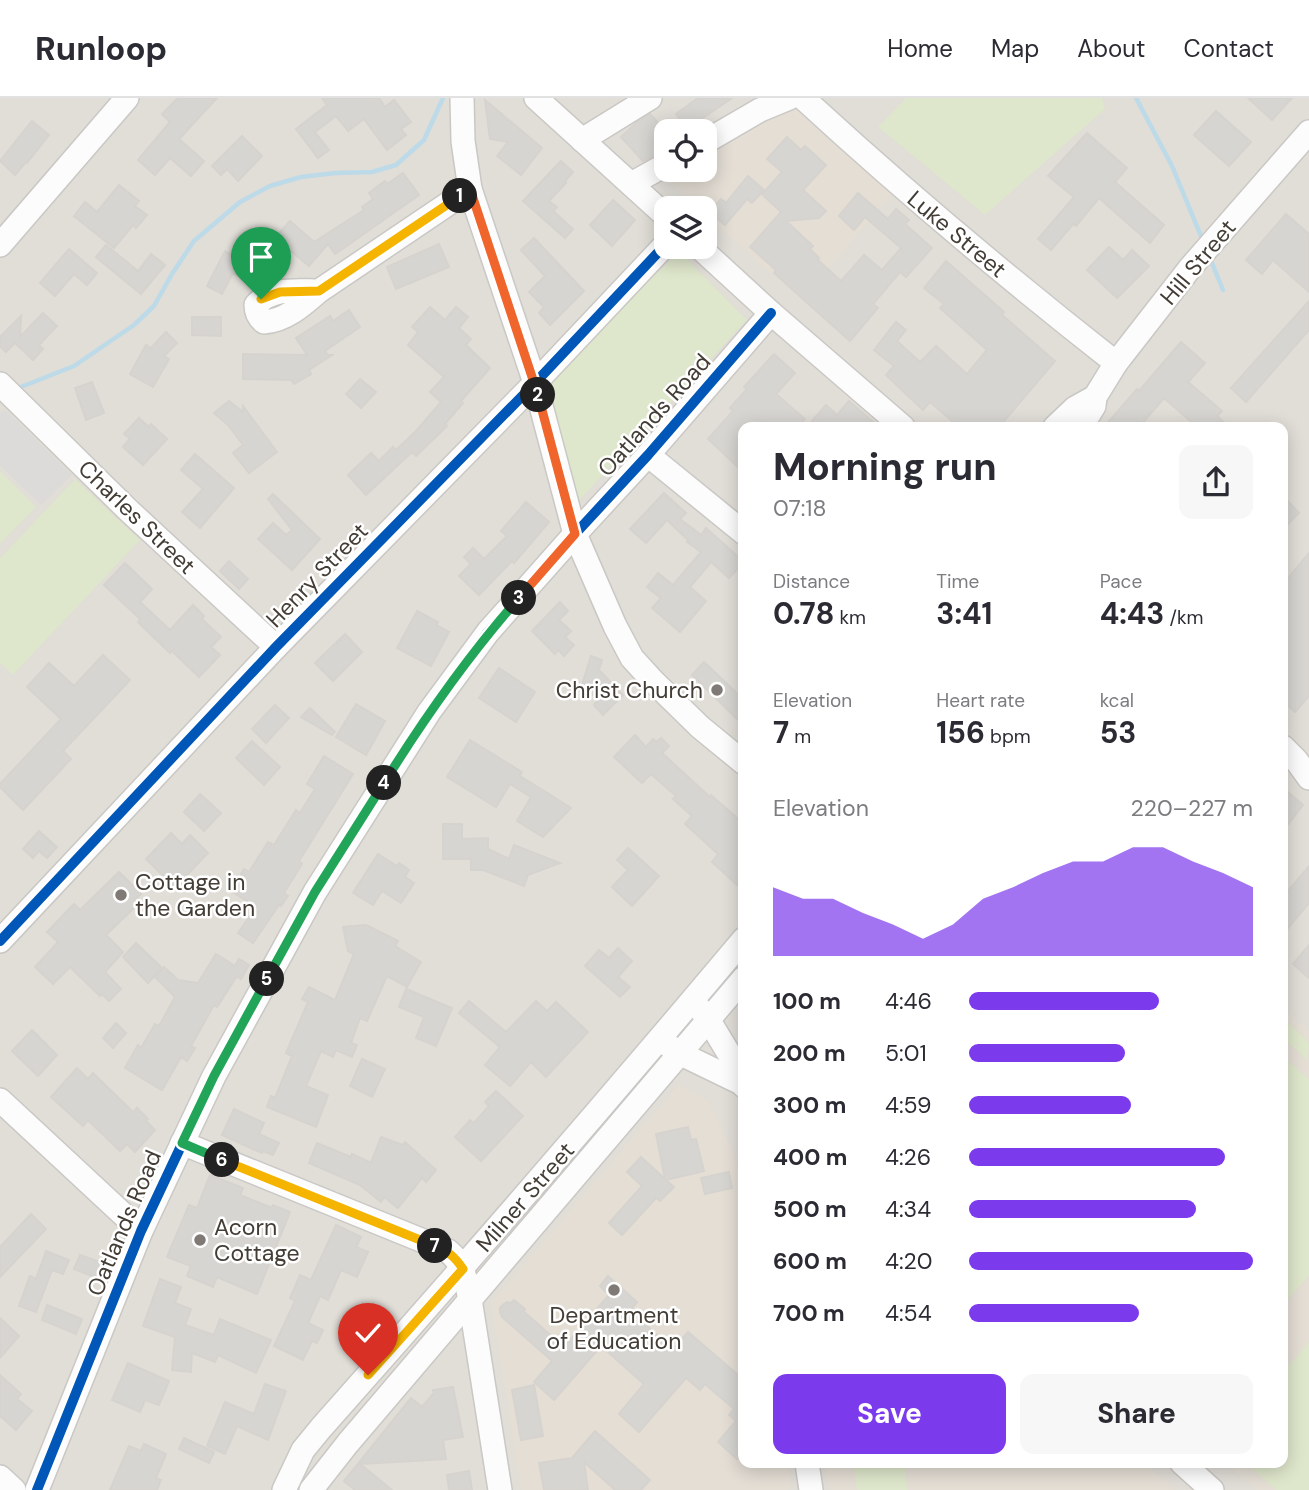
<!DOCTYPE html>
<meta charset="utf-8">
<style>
body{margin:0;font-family:"DM Sans",sans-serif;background:#f7f7f7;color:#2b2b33;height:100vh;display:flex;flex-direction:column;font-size:26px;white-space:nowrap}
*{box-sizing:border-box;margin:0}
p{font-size:23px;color:#7c7c81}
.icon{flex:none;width:38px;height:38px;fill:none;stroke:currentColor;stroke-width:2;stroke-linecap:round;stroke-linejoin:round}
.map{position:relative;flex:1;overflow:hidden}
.drawer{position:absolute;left:738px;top:324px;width:550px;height:1046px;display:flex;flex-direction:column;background:#fff;border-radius:14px;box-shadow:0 4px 18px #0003}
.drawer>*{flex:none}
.controls{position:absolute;left:654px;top:21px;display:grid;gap:14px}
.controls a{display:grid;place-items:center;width:63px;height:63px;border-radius:14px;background:#fff;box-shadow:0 4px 18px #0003;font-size:35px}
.pin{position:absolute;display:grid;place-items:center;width:60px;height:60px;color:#fff;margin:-72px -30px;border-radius:50% 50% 50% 0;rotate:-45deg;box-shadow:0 0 7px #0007}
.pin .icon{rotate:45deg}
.km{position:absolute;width:35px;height:35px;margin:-18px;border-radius:50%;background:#222;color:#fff;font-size:19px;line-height:35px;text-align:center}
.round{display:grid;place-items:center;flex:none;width:74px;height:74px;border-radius:14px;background:#f7f7f7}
.summary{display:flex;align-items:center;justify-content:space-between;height:119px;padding:0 35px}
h1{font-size:38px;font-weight:700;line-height:52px}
.figures{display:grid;grid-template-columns:repeat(3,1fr);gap:10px;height:119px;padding:7px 35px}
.figures div{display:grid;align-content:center}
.figures b{font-size:30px;font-weight:700}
.figures small{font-size:19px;font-weight:400}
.figures p{font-size:19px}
.chart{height:196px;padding:14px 35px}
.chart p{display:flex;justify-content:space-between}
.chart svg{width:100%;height:126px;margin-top:7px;fill:#7c3aed;opacity:.7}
.button{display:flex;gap:14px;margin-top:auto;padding:14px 35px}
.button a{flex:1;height:80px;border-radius:14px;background:#7c3aed;color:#fff;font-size:28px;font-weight:700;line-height:80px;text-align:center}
.button a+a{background:#f7f7f7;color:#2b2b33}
ul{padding:0 35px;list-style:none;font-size:23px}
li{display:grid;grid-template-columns:112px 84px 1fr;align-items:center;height:52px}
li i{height:18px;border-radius:9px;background:#7c3aed}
header{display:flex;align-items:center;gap:42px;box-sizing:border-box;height:98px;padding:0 35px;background:#fff;border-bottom:2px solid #e1e1e2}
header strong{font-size:33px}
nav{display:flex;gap:38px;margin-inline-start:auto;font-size:24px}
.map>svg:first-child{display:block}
</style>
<header>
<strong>Runloop</strong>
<nav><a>Home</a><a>Map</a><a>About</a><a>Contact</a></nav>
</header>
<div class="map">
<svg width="1309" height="1392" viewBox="0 0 1309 1392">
<rect width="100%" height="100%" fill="#eeece9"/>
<path fill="#e1ddd7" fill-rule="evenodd" d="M0,0h1309v1392h-1309zM667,33h38v39h-38zM667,110h38v39h-38zM744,329h539v1036h-539z"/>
<g fill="#e4ded5">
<path d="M795,3l101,89 -95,110 -96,-85v-7h-7l-34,-30 12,-8h29v-19z"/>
<path d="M1283,910l26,23v459h-52l-31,-27h57z"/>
<path d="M679,986l29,17 28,57 8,48v257h44l4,24 -4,3h-267l-30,-188z"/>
<path d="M825,1365h320l31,27h-347z"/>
</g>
<g fill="#dee6cb">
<path d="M906,0h196l3,11 -120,106 -107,-88z"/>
<path d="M679,153l68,69 -171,184 -33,-115z"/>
<path d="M0,373l36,36 -36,37z"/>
<path d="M75,381l65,61 -127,135 -13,-12v-105z"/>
<path d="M1283,920l26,24 -1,19 -25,-23z"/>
<path d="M1283,958l26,23v197l-26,29z"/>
<path d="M1309,1244v148h-33l-30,-27h37v-91z"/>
<path d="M853,1365h51l4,27h-51z"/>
</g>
<path fill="#dddbd9" d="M5,312l67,65 -31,30 -41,-40v-52z"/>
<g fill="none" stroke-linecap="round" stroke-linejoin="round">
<g stroke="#bddae8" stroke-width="4.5">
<path d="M1136,0l36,68 31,75"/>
<path d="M1209,158l14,34"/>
<path d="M21,289l53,-21 60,-41 20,-19 18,-32 22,-33 46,-39 30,-16 31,-9 34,-4 37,-1 24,-7 28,-25 19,-42"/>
</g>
</g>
<g fill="#d7d5d1" stroke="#d6d3cf" stroke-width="2">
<path d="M178,0h39l-38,41 25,22 -13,15 -21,-18 -15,17 -17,-15 32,-38 -8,-8z"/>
<path d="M322,0h57l6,9 9,-7 17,22 -10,7 5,6 -19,15 -23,-31 -16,12 -12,-15 -21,16 14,18 -11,8 -22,-29 31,-24z"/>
<path d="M698,0h34l-45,31 -11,-15z"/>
<path d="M1248,0h44l-20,22z"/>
<path d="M485,2l57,48 -21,27 -24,-19 11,-14 -18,-3z"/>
<path d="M1216,13l35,31 -22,24 -35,-31z"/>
<path d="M650,16l10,11 7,-5v25l-9,8 -15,8 -22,-24 15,-14z"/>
<path d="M32,23l17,14 -22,28 -1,-1 -11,13 -15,-14z"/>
<path d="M1087,35l40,35 -12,14 49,43 -14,18 -51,-45 -23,28 -3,-2 -22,26 -13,-11 36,-42 -26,-21z"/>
<path d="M242,38l20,20 -24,25 -11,-12 -6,6 -9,-9z"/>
<path d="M787,39l14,13 4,-4 21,19 -23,25 23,21 -7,7 -33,3 27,25 -3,3 9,9 -1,2 23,21 23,-26 18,15 19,-22 -36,-31 -11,13 -15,-14 19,-23 30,26 8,-10 13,11 -4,4 27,24 -26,29 -6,-5 -27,32 5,4 -28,33 -76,-68 2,-3 -26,-23 31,-35 -19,-18 20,-22 -15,-13z"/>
<path d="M561,63l12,11 -8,9 1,2 -17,18 8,6 -4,4 20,18 -8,9 -42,-37z"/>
<path d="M403,75l16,22 -84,59 -7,-10 -19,22 -18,-15 -13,15 -11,-9 -14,27 -20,-11 -11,21 -15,-8 18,-35 26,14 39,-44 24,21 50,-32 -2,-3 11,-8 -4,-6 16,-12 2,3z"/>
<path d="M748,78l16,14 -12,13 -5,-4 -22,26 -15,-13 11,-13 5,4z"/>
<path d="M119,87l20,16 -4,5 12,9 -11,13 -3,-3 -19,23 -40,-32 11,-14 12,10z"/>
<path d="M613,102l22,20 -23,26 -22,-21z"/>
<path d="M1286,116l23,20v58l-36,-32 -11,14 -16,-14z"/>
<path d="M534,140l50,53 -34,34 -11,-12 5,-6 -15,-15 16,-16 -24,-26z"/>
<path d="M439,146l10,23 -53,22 -9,-22z"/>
<path d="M106,147l32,26 13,-17 14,11 -24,29 -45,-37z"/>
<path d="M1109,149l14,13 9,-10 17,16 -32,32 -30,-28z"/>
<path d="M69,151l28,24 -10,12 -13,-11 -19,22 -15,-13z"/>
<path d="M946,163l58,51 -2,3 53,46 -56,66h-40l-29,-25 -7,8 -37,-35 8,-9 -20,-16 22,-28 10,8 -9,11 23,21 16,-16 31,28 20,-24 -47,-42 4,-4 -20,-16z"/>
<path d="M1309,203v29l-63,72 -15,-14z"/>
<path d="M430,209l15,13 11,-13 12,10 -9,11 12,11 -5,6 24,23 -29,33 2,2 -18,21 2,2 -31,30 -4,-4 -46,43 -18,-20 23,-22 8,8 14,-14 3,3 21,-20 24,-28 -11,-10 14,-15 -36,-32 10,-13 -6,-5z"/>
<path d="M349,212l11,17 -35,24 3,4h4l-23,15 2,4 -17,10 -3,-4 -48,-1v-25l64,1 -11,-17 34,-22 3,5z"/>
<path d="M43,215l14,13 -18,19 4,4 -10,11 -18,-17 -9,9 -6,-6v-9l21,-21 -1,21z"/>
<path d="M192,219h29v19l-29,-1z"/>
<path d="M166,234l11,11 -13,13 5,3 -16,28 -23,-13 16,-29 5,3z"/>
<path d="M1181,244l24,21 -17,19 34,29 -5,5 12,11h-32l-33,-29 -25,29h-35l33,-38 2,2z"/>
<path d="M774,256l21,19 -19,21 29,25 -7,8h-54v34l-6,6 -30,-28 25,-28 -3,-3 17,-19 -3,-2z"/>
<path d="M360,281l16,13 -15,16 -15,-14z"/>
<path d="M92,284l12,31 -18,7 -11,-32z"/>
<path d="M229,303l14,11v-6l34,46 -28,21 -16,-20 10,-8 -15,-20 -14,-12z"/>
<path d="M849,303l30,26h-60l-7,-6 14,-16 11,10z"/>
<path d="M139,320l10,9 2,-3 16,15 -24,26 -20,-18 7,-8 -6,-5z"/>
<path d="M195,356l39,34 -34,40 -18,-16 21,-23 -22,-19z"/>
<path d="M664,395l22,20 -6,6 21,16 5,-7 38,34 -15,16 -18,-16 -21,25 16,14 -26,31 -28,-24 9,-10 -14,-11 11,-14 15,12 28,-33 -14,-10 1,-2 -21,-20 -21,23 -16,-14z"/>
<path d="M273,396l47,45 -28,31 -34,-31 15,-16 13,12 6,-5 -24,-31z"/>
<path d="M1283,398l16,17 -16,16z"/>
<path d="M526,404l23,20 -35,41 -2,-2 -33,34 -20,-19 12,-12 -7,-7 9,-9 11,11 23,-23 -6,-5z"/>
<path d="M1309,455v143l-14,16 -12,-11v-117z"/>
<path d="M229,463l19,18 -9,10 -19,-18z"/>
<path d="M125,465l27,26 -12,13 30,28 23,-25 11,11 -2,3 19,18 -10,10 9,8 -21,22 -27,-26 -2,2 -32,-31 2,-3 -36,-34z"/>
<path d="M560,504l8,9 -9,9 12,11 -6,6 9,8 -10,11 -6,-6 -3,4 -23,-23z"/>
<path d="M417,513l21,11 -2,3 13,7 -18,34 -34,-18z"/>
<path d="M345,536l17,18 -29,29 -18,-18z"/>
<path d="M103,557l27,25 -67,71 8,8 -48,51 -23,-23v-3l61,-65 -34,-32 22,-24 25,23z"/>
<path d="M591,558l11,4 -3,10 24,25 -20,20 -9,-10 7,-8 -21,-6z"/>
<path d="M704,564l40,38v12l-7,7 -45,-44z"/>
<path d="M499,570l36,24 -19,30 -37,-24z"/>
<path d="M356,606l29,17 -19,34 -30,-18z"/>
<path d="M275,607l14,13 -23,25 -14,-14z"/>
<path d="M310,610l25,24 -3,3 -31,-18z"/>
<path d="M635,637l11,12 7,-8 3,3 5,-4 8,8 -7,7 48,44 1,-2 33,29v53l-7,8 -25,-23 6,-8 -33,-30 7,-8 -19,-17 3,-3 -25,-22 -9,9 -28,-26z"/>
<path d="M470,642l52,32 -2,4 51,32 -28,29 -26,-16 14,-24 -21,-13 -14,23 -49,-30z"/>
<path d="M252,643l28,26 -16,18 -28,-27z"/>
<path d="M324,658l29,18 -54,87 3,3 -18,29 4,3 -7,10 -2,-1 -26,38 -15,-10 18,-26 -22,-14 7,-10 -4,-2 7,-12 5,3 19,-30 6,3 22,-35 4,3 15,-24 -8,-5z"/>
<path d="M1283,690l20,17 -20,26z"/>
<path d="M200,696l21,19 -17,18 -20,-19z"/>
<path d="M443,726h19v15l26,-1v11l21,10 5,-14 46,18 -32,12 -4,11 -41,-16h-12v-11h-28z"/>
<path d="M39,733l18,16 -10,11 -8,-7 -6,7 -10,-9z"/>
<path d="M171,735l11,11 8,-9 18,18 -24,25 3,3 -9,9 -32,-31z"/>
<path d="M628,750l31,28 -27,30 -20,-19 16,-17 -11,-10z"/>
<path d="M378,756l19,12 2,-3 10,7 -4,7 9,6 -13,20 -19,-12 -9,14 -20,-12z"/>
<path d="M1309,768v37l-26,31v-37z"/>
<path d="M119,774l22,22 -7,6 4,4 -32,31 17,17 -18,20 16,17 -12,12 -7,-7 -2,2 -30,-29 -17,17 -18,-17 23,-25 -11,-10 27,-28 6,6z"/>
<path d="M366,827l32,16 -3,5 26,16 -14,25 -20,-11 -20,45 -7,-3 -9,25 6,2 -5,12 -16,-7 -3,7 -12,-6 -15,35 22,9 -12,32 -49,-20 4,-11 4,2 17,-42 -6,-3 22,-51 -6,-3 7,-12 26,13 19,-46 -6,-3 -5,-24z"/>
<path d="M136,845l26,25 -14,15 -25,-26z"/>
<path d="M1309,847v33l-16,-14z"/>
<path d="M618,850l14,13 -14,16 12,10 -10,10 -35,-31 14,-16 10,8z"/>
<path d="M216,856l19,12 4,-7 10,6 -8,14 -4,-3 -20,31 -3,-2 -23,41 4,2 -8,13 -6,-4 -19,33 -37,-22 13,-23 3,3 14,-24 4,2 16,-29 -20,-20 9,-10 14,13 20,3z"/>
<path d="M406,891l46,19 -16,38 -20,-8 8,-21 -25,-10z"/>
<path d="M469,903l37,31 30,-31 11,10 9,-9 32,30 -42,45 -15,-15 -21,24 -25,-21 15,-18 -41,-34z"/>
<path d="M116,925l10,10 -13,15 -10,-10z"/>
<path d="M32,932l25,25 -19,21 -26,-25z"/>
<path d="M362,961l23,10 -13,28 -22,-11z"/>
<path d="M77,970l11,11 5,-6 40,39 4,-4 11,11 -2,2 9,9 -20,22 -8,-8 -7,7 -32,-31 -5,6 -32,-29z"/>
<path d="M496,993l27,25 -42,45 -26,-24 15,-17 4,3 15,-17 -4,-4z"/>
<path d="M234,1011l30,14 -5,11 20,9 -6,12 -10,-4 -1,2 -40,-18z"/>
<path d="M688,1029l3,13 5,-1 8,32 -38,9 8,7 -14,14 -4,-3 -34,37 -13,-12 33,-37 -15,-14 14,-15 24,22 -9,-45z"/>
<path d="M381,1039l22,8 2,-3 31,28 -10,12 -4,-4 -24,30 -14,-11 -3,5 -21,-17 -51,-22 8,-20 34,14 1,-3 19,9z"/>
<path d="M729,1074l3,16 -27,6 -4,-16z"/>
<path d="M210,1077l33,13 -3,7 32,13 1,-3 17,7 -33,82 -40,-17 -4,10 -26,-11 4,-10 -24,-9 22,-52 8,3z"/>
<path d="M31,1116l15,15 -46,48v-30z"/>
<path d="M336,1127l25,12 -5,10 12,5 -11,25 -16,-7 -13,30 -8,-4 -12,27 15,7 -6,13 -5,-2 -9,19 -29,-14 21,-45 -5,-3 10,-23 11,5z"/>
<path d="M46,1153l23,9 -6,14 -11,-4 -16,42 -17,-6 11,-30 6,3z"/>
<path d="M80,1157l23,8 -6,15 -23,-9z"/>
<path d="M608,1178l29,26 -7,9 43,38 15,-17 56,48v71l-7,8 -19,-17 18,-21 -7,-6 5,-6 -29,-25 -5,6 -14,-12 -47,54 -20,-18 25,-30 -43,-38 -47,54 -20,-18 18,-21 -50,-44 -2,-5v-4l4,-4 3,-2 4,1 3,-3 11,9 -2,2 41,36 45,-52 -9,-9z"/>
<path d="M160,1181l21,8 -6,16 16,6 -6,16 29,10 6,-16 51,21 -15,33 -38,-18 -3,7 -23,-9 -1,19 -19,-2 3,-33 -32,-11z"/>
<path d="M47,1207l35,14 -6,15 -34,-14z"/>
<path d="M0,1220l19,18 -19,22z"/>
<path d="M128,1265l41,18 -10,24 -14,-5 -5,12 -28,-12z"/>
<path d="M0,1277l21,19 -4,5 15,12 -16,19 -16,-14z"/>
<path d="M265,1286l21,7 -18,49 -31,-14 -12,28 -18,-8 18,-44 29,12z"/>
<path d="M534,1287l9,51 -22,4 -9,-50z"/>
<path d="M453,1289l10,50 -20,3 3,19 -86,5 32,26h-37l-11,-9 67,-83 11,9 12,-14 -1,-3z"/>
<path d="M595,1333l55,49 -9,10h-26l-31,-28 4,28h-44l-5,-27 33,-5z"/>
<path d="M184,1340l30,14 -5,11 -30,-14z"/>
<path d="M144,1346l22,10 -10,24 5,2 -4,10h-47l19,-44 12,5z"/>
<path d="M469,1373l3,19h-23l-2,-15z"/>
</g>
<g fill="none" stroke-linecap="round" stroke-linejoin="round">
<g stroke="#cac8c5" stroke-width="26">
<g id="minor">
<path d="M462,0l1,43 7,48 65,194 40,151 40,92 17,32 21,23 47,46 44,36"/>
<path d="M536,0l131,119"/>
<path d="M803,0c101,93 206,181 313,265"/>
<path d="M582,42l68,-42"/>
<path d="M705,44l55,-32 29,-12"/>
<path d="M631,86l36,-20"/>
<path d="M0,147l127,-147"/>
<path d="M699,149l72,66 132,114"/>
<path d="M319,193c-22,0 -47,-4 -63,14 0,7 2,12 8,17 21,-1 39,-17 55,-31l151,-102"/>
<path d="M0,286l127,125 149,138"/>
<path d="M1055,329l20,-19 20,-11"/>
<path d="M1081,329l13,-21 1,-9 21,-34 74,-95 119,-136"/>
<path d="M648,357l96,78"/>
<path d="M1283,649l13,13 13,18"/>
<path d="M0,843l276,-294 259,-264 132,-140"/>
<path d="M701,912l7,9 26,43 10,24"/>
<path d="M668,947l11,8 64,31"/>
<path d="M0,1002l141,131"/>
<path d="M182,1045l266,108c17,14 17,28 22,48l30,191"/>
<path d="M807,1365l4,27"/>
<path d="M1182,1365l30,27"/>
<path d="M0,1379l14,13"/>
<path d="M37,1392l104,-259 73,-155 101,-184 114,-180 59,-80 87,-98 73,-79 123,-142"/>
<path d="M284,1392l19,-40 18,-22c143,-161 284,-324 423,-489"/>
<path d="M311,1392l37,-47 396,-465"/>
</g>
</g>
<use href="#minor" stroke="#fcfcfc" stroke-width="23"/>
<g stroke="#fff" stroke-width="15">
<g id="cycleway">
<path d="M0,843l276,-294 259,-264 132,-140"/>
<path d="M37,1392l104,-259 73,-155 101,-184 114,-180 59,-80 87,-98 73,-79 123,-142"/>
</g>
</g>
<use href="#cycleway" stroke="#0057b8" stroke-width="10"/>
</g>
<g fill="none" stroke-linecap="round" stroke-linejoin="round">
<g stroke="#fff" stroke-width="14">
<path id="split-1" d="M261,201l19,-7 39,-1 141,-95"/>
</g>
<g stroke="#fff" stroke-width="14">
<path id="split-2" d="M460,98l10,-7 68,206"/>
</g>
<g stroke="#fff" stroke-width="14">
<path id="split-3" d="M519,500l56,-64 -37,-139"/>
</g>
<g stroke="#fff" stroke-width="14">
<path id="split-4" d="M384,685c41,-66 84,-127 135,-185"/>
</g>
<g stroke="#fff" stroke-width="14">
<path id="split-5" d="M267,881l48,-87 69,-109"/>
</g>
<g stroke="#fff" stroke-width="14">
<path id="split-6" d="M222,1062l-40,-17 32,-67 53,-97"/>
</g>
<g stroke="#fff" stroke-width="14">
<path id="split-7" d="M222,1062l213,86"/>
</g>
<g stroke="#fff" stroke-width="14">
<path id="split-8" d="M368,1277l95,-106c-8,-12 -15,-18 -28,-23"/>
</g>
<use href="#split-1" stroke="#f5b400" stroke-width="9"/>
<use href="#split-2" stroke="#f0652b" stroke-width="9"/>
<use href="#split-3" stroke="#f0652b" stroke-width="9"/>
<use href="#split-4" stroke="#22a559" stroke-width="9"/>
<use href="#split-5" stroke="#22a559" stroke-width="9"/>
<use href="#split-6" stroke="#22a559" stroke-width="9"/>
<use href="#split-7" stroke="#f5b400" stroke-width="9"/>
<use href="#split-8" stroke="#f5b400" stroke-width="9"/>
</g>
<g fill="#7f7a75" stroke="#fff" stroke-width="2.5">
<circle cx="717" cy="592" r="7"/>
<circle cx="121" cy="797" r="7"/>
<circle cx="200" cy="1142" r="7"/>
<circle cx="614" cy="1192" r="7"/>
</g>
<g text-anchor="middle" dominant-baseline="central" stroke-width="5" stroke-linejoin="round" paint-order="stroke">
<g font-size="23" fill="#433d36" stroke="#fff">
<text transform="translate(957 136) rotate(40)">Luke Street</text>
<text transform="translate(1198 164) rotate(-50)">Hill Street</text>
<text transform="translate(654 317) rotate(-48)">Oatlands Road</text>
<text transform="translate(137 419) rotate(44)">Charles Street</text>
<text transform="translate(317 477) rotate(-46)">Henry Street</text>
<text transform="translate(525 1099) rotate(-49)">Milner Street</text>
<text transform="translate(124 1125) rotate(-67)">Oatlands Road</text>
</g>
<g font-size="23" fill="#433d36" stroke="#fff" text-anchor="start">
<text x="703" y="592" text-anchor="end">Christ Church</text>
<text x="135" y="784">Cottage in<tspan x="135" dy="26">the Garden</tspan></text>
<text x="214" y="1129">Acorn<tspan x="214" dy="26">Cottage</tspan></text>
<text x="614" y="1217" text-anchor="middle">Department<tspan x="614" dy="26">of Education</tspan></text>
</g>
</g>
</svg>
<div class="controls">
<a><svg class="icon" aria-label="locate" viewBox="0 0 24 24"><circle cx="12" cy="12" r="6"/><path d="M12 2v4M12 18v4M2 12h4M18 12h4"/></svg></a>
<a><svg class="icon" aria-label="layers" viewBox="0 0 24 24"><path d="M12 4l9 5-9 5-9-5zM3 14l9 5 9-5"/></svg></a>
</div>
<div class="pin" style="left:261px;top:201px;background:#1e9e55"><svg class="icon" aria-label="arrive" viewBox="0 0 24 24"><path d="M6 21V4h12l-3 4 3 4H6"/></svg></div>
<div class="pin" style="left:368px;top:1277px;background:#d93025"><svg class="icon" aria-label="check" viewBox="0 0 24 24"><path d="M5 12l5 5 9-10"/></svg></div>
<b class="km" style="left:460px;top:98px">1</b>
<b class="km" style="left:538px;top:297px">2</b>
<b class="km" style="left:519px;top:500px">3</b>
<b class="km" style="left:384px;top:685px">4</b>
<b class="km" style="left:267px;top:881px">5</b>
<b class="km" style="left:222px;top:1062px">6</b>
<b class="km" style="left:435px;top:1148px">7</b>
<section class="drawer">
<div class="summary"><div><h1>Morning run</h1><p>07:18</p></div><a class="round"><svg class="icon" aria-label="share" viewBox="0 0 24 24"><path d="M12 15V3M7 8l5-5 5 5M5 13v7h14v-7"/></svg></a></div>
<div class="figures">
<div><p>Distance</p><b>0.78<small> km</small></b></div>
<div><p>Time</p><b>3:41</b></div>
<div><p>Pace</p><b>4:43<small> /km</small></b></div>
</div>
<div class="figures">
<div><p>Elevation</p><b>7<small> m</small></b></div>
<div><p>Heart rate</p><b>156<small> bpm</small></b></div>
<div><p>kcal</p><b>53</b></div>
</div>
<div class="chart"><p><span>Elevation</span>220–227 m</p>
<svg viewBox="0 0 160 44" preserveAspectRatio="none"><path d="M0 44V20L10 24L20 24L30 29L40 33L50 38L60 33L70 24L80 20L90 15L100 11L110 11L120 6L130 6L140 11L150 15L160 20V44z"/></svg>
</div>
<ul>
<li><b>100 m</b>4:46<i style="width:67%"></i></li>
<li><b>200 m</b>5:01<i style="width:55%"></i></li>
<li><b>300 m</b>4:59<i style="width:57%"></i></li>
<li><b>400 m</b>4:26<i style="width:90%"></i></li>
<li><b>500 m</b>4:34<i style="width:80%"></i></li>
<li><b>600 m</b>4:20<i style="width:100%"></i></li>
<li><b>700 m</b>4:54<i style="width:60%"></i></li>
</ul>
<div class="button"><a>Save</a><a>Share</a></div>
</section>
</div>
